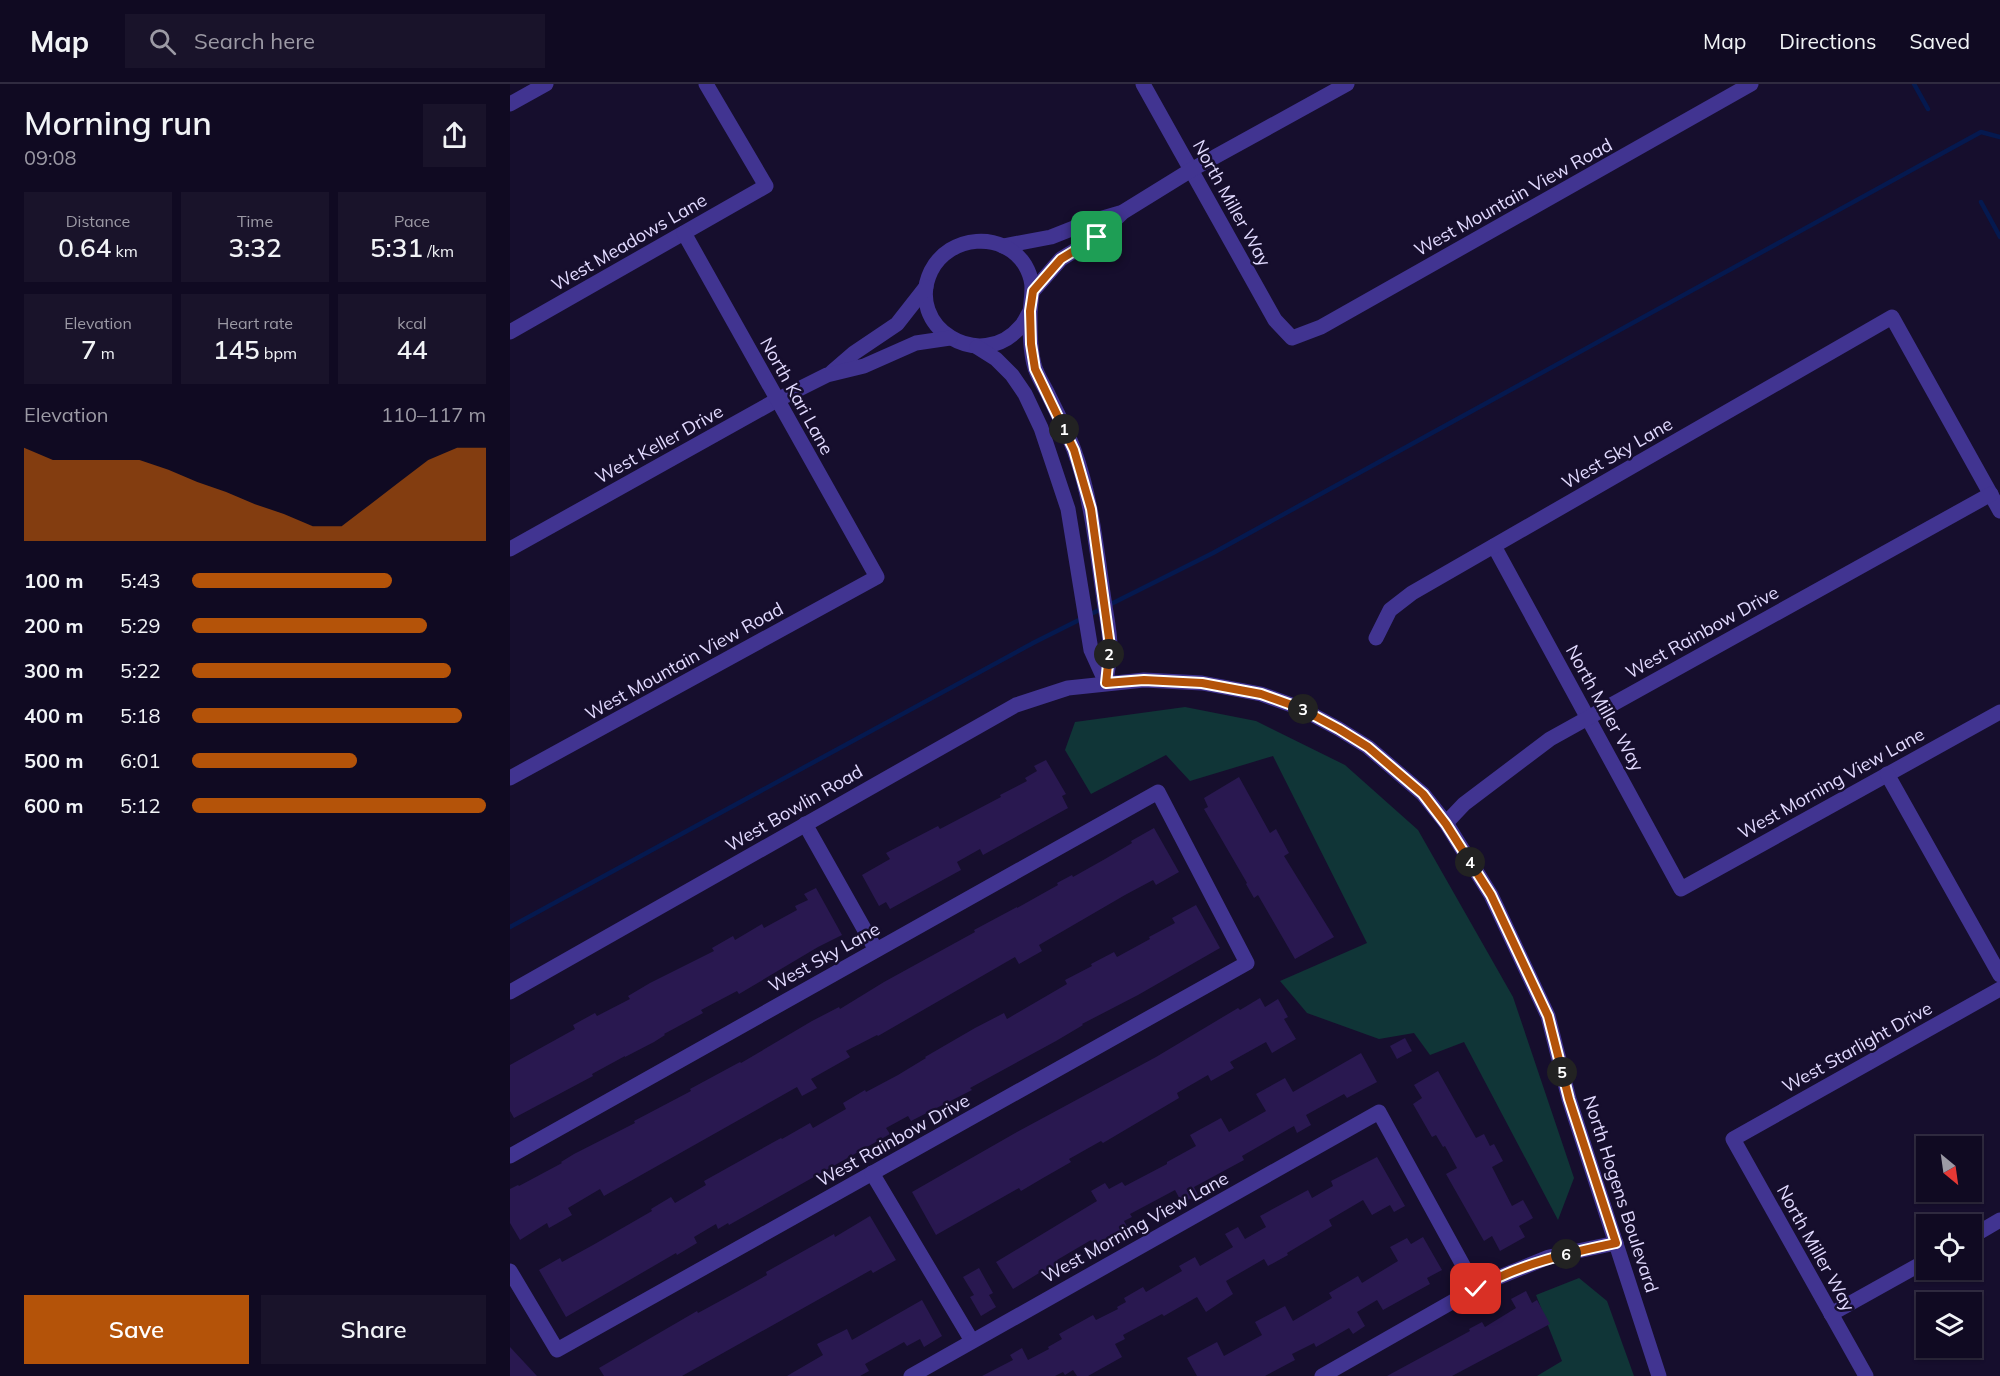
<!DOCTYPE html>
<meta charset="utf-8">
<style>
body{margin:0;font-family:Mulish,sans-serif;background:#19132a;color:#f1f3f6;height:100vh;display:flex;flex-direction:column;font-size:22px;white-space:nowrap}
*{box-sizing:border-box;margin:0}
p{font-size:20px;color:#9c9aa5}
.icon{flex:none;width:33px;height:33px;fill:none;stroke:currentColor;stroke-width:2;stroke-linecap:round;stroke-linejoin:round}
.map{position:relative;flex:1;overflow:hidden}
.sheet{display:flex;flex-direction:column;background:#100a22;width:510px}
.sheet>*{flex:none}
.needle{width:39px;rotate:151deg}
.buttons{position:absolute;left:1406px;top:1052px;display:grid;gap:12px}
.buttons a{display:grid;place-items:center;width:66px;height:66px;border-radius:0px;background:#100a22;box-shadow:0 2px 4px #0004,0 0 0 2px #302b40;font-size:30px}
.pin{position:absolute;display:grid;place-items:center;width:51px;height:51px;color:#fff;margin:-26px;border-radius:12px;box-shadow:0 3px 9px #0006}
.km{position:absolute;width:30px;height:30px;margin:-15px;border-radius:50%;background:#222;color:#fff;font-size:16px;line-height:30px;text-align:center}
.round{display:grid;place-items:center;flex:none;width:63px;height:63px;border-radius:0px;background:#19132a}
.headline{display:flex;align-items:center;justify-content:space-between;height:102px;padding:0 24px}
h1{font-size:33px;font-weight:600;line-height:45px}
.stats{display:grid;grid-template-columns:repeat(3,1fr);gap:9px;height:102px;padding:6px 24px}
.stats div{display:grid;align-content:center;border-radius:0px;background:#19132a;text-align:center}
.stats b{font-size:26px;font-weight:600}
.stats small{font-size:16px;font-weight:400}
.stats p{font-size:16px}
.chart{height:168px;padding:12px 24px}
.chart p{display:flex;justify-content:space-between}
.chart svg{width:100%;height:108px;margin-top:6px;fill:#b45309;opacity:.7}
.button{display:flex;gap:12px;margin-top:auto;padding:12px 24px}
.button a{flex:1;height:69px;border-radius:0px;background:#b45309;color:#fff;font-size:24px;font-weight:600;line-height:69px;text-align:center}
.button a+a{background:#19132a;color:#f1f3f6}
ul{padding:0 24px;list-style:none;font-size:20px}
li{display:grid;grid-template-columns:96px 72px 1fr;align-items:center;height:45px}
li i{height:15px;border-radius:8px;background:#b45309}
header{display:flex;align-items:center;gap:36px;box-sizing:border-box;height:84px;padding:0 30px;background:#100a22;border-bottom:2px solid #302b40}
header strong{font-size:28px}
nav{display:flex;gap:33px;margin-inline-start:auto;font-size:21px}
.search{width:420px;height:54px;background:#19132a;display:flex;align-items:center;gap:15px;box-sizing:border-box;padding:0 21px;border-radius:0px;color:#9c9aa5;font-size:22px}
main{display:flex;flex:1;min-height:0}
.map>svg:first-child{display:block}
</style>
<header>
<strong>Map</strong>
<div class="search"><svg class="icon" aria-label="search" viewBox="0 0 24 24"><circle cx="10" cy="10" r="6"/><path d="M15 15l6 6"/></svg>Search here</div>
<nav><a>Map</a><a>Directions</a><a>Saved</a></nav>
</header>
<main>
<section class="sheet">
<div class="headline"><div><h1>Morning run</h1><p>09:08</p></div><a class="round"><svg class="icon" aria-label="share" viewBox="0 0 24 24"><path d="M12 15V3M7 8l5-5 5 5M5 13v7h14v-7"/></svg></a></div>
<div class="stats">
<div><p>Distance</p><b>0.64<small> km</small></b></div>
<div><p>Time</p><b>3:32</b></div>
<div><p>Pace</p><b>5:31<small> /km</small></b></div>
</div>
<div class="stats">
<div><p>Elevation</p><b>7<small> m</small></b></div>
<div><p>Heart rate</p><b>145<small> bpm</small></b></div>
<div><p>kcal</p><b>44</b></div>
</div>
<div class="chart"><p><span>Elevation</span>110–117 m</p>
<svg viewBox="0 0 160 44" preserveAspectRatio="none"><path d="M0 44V6L10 11L20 11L30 11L40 11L50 15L60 20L70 24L80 29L90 33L100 38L110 38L120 29L130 20L140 11L150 6L160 6V44z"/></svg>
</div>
<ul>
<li><b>100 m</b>5:43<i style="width:68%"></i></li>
<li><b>200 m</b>5:29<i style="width:80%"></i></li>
<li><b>300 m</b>5:22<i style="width:88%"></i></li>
<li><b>400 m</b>5:18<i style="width:92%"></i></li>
<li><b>500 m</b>6:01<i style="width:56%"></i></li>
<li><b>600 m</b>5:12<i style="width:100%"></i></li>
</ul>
<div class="button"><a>Save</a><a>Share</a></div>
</section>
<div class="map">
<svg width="1490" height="1292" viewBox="0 0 1490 1292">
<rect width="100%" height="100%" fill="#160e2d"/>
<g fill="#103537">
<path d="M675,623l71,14 89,44 73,65 95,167 61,181 -16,42 -94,-178 -34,13 -16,-22 -35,6 -72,-26 -27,-32 87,-38 -94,-187 -83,25 -24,-26 -75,39 -26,-44 10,-28z"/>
<path d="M1069,1194l28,23 27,75h-97l25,-15 -26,-66z"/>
</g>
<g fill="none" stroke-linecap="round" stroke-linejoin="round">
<g stroke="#05194f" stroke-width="4.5">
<path d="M1404,0l14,25"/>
<path d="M1471,118l19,35"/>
<path d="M0,843l525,-285 178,-89 768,-421 19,5"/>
</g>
</g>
<g fill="#291850">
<path d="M536,676l20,34 -4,2 6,12 -85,47 -3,-6 -23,13 4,8 -71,39 -4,-7 -7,4 -17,-31 28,-16 -4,-6 52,-27 2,3 61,-32 -1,-2 27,-14 -2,-3 12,-7 -3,-5z"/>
<path d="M729,693l31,56 6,-4 13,24 -5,3 50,81 -39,22 -37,-64 -4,3 -8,-14 1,-1 -43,-74 4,-2 -4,-9z"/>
<path d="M644,744l25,44 -23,13 -3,-5 -28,15 -86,50 3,6 -23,13 -4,-7 -137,79 -1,-1 -31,16 4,6 -39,22 6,9 -15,8 -5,-9 -193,109 -4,-7 -32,19 4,7 -23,13 -2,-5 -27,17 -10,-17v-34l8,-4 1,1 43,-23 -1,-1 13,-8 61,-31 -1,-2 57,-30 -1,-2 50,-27 1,1 71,-42 27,-14 1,2 44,-27 91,-50 -1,-2 43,-23v1l41,-23 -1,-2 15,-8 1,2 32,-18 27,-16 -1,-2z"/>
<path d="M306,804l26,47 -24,12 -79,47 -2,-3 -36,19 2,3 -39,21 1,1 -11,7 -29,15v-1l-33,18 1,2 -79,42 -4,-7v-46l65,-36 -2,-4 22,-12 2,3 33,-17 -2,-3 22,-13 64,-32 -2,-3 21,-12 2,4 27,-16 2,4 33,-18 -2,-4 13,-6 -4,-6z"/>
<path d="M686,821l24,43 -82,47 -56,29 1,1 -27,16 -86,47 2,2 -61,31 -3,-5 -22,12 4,6 -161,91 -1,-2 -10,6 -2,-5 -22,13 3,6 -20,12 -1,-2 -110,64 -27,-47 21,-12 2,4 31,-17 59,-34 -1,-2 20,-12 4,6 31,-18 -2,-4 77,-43 1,1 28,-16 3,5 33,-19 -3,-6 22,-13 1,2 32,-17 28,-17 -1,-1 50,-29 29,-15 3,6 60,-35 -2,-4 27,-14 -1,-2 23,-12 3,5 33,-18 -1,-2 26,-14 -3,-5z"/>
<path d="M750,914l5,9 13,-8 10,18 -4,2 12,20 -24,14 -6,-11 -36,20 4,6 -23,13 -3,-6 -31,18 2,5 -54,32 -22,13 -2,-2 -32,18 2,3 -28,16 -22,13 -2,-3 -83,47 -24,-43 105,-60 139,-75 82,-49 2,2z"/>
<path d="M895,954l7,13 -15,8 -7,-13z"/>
<path d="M851,969l16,29 -30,16 -3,-4 -38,21 5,10 -14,8 -3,-7 -52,30 2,4 -50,27 4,8 -16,8 -7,-13 -45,24 2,3 -8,4 5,9 -15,10 -17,10 -6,-10 -34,20 6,10 -14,8 -5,-8 -31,19 -17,-27 101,-61 -6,-10 14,-8 4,6 13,-7 3,4 42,-22v-2l29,-16 -6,-11 31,-17 8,14 37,-21 -10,-17 29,-16 8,14z"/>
<path d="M928,987l38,67 8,-4 6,12 4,-2 9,17 -11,6 20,39 11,-6 10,18 -14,8 6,11 -25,14 -8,-15 -8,5 -38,-67 11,-6 -12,-22 -2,1 -7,-12 -4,2 -19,-33 9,-6 -8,-13z"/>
<path d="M867,1073l28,49 -11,6 -4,-7 -18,10 -9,-15 -34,20 3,6 -45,27 1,2 -20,11 -4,-7 -38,22 7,13 -27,18 -9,-15 -33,19 -2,-2 -39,21 2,4 -10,5 7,13 -34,19h-11l-4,-6 -8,5 -2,-3 -8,4h-73l31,-16 -3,-5 12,-7 6,12 21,-11 -1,-2 14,-8 -3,-5 34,-19 3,5 22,-11 -1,-2 9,-5 -2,-4 19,-11 3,5 36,-21 -3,-5 16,-9 5,9 33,-19 -8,-13 13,-7 7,12 21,-12 -6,-11 48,-26 4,8 21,-12 -2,-5z"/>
<path d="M360,1132l26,44 -23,13 -2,-3 -189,106h-78l-5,-8 98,-57 1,2 35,-19 34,-19 -1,-3 68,-38 1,3z"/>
<path d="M913,1153l19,33 -15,8 3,6 -47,26 -6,-10 -20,12 8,14 -12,8 -4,-6 -33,19 -2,-4 -22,11 3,6 -30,16h-68l-10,-18 30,-16 7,14 38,-21 -7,-13 30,-16 8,15 39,-23 -3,-5 29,-17 4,7 36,-22 -8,-14 17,-9 4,6z"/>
<path d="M469,1184l14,25 -4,2 7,12 -15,9 -11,-19 4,-2 -11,-18z"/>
<path d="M1016,1207l6,12 5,-3 13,24 -98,52h-65l83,-45 -1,-2 13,-7 3,5 31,-19 -5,-9z"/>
<path d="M412,1216l20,36 -18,11 -4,-8 -13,7 -3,-4 -39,22 4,7 -9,5h-73l36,-21 -6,-11 30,-15 5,11z"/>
<path d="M0,1263l27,29h-27z"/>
</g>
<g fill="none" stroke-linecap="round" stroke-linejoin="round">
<g stroke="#413491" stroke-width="15">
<path d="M633,0l132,236 17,18 29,-11 430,-243"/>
<path d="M0,20l36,-20"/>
<path d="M493,162l48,-9 38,-15 31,-9"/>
<path d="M523,207l28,-32 36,-22 26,-25 68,-42 156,-86"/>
<path d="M520,227c-3,5 -5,11 -9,15 -40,48 -117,1 -90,-55 18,-36 72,-41 94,-6 11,19 6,29 5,49 0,17 0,37 5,54 3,8 8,17 12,24 9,19 20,39 27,58 17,46 22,95 29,143 2,17 7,36 7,54 0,12 -3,24 -4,36"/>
<path d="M0,248l256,-146 -60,-102"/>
<path d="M467,263l19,12 16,16 13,19 16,34 27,81 23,141 15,33"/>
<path d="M322,288l22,-19 43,-29 29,-37"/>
<path d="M984,462l187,343 319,-177"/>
<path d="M0,465l267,-149 50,-25 37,-9 52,-23 34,-5"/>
<path d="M866,554l14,-28 22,-17 480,-276 108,194"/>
<path d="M1377,690l113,201"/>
<path d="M0,694l367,-201 -193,-344"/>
<path d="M936,739l18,-19 86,-65 441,-245"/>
<path d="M295,740l71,126"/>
<path d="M0,908l506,-287 52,-17 76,-8 58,3 59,11 39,14 39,21 29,18 55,47 23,29 45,72 57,121 21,83 90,277"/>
<path d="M0,1072l648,-364 89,171 -690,387 -47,-79"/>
<path d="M362,1089l100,168"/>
<path d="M1461,1153l29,-17"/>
<path d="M1321,1230l95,-53"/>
<path d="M401,1292l468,-264 97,177"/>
<path d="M812,1292l165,-94 62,-25 67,-14"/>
<path d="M1356,1292l-133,-237 267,-150"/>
</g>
</g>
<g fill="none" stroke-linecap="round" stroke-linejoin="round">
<g stroke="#fff" stroke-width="12">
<path id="route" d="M587,153l-36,22 -28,32 -3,20 1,33 4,25 39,81 17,59 19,137 -4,37 38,-3 58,3 59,11 39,14 39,21 29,18 55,47 23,30 45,71 57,121 21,83 47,144c-48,10 -97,21 -140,46"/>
</g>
<use href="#route" stroke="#b45309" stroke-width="8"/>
</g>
<g text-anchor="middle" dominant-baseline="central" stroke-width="5" stroke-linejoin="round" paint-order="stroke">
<g font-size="18" fill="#e2daff" stroke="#160e2d">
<text transform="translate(1003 113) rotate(-29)">West Mountain View Road</text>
<text transform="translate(722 119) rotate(61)">North Miller Way</text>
<text transform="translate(119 158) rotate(-30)">West Meadows Lane</text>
<text transform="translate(287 312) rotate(61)">North Kari Lane</text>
<text transform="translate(149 360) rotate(-29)">West Keller Drive</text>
<text transform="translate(1107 369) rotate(-30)">West Sky Lane</text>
<text transform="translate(1192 548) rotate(-29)">West Rainbow Drive</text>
<text transform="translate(174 577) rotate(-29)">West Mountain View Road</text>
<text transform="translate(1095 624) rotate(61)">North Miller Way</text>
<text transform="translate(1321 699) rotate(-29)">West Morning View Lane</text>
<text transform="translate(284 724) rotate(-30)">West Bowlin Road</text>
<text transform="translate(314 873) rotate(-29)">West Sky Lane</text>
<text transform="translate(1347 963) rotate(-29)">West Starlight Drive</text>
<text transform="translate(383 1056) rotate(-29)">West Rainbow Drive</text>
<text transform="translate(1111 1110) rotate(72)">North Hogens Boulevard</text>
<text transform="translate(625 1143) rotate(-29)">West Morning View Lane</text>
<text transform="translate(1306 1164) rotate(61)">North Miller Way</text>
</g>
</g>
</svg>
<div class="buttons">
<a><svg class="needle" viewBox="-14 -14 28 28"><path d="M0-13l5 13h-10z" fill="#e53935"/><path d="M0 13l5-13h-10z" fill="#9c9aa5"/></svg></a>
<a><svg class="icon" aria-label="locate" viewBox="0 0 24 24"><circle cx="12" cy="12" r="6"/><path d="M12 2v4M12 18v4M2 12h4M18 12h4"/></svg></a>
<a><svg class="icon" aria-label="layers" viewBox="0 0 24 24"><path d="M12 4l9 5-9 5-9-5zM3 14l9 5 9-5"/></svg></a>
</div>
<div class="pin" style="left:587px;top:153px;background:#1e9e55"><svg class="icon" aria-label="arrive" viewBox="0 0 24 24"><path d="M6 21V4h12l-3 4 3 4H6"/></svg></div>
<div class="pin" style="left:966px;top:1205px;background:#d93025"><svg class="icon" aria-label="check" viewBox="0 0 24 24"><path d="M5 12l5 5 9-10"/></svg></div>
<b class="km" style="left:554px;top:345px">1</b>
<b class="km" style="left:599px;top:570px">2</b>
<b class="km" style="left:793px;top:625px">3</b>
<b class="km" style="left:960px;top:778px">4</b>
<b class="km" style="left:1052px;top:988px">5</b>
<b class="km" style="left:1056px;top:1170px">6</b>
</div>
</main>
